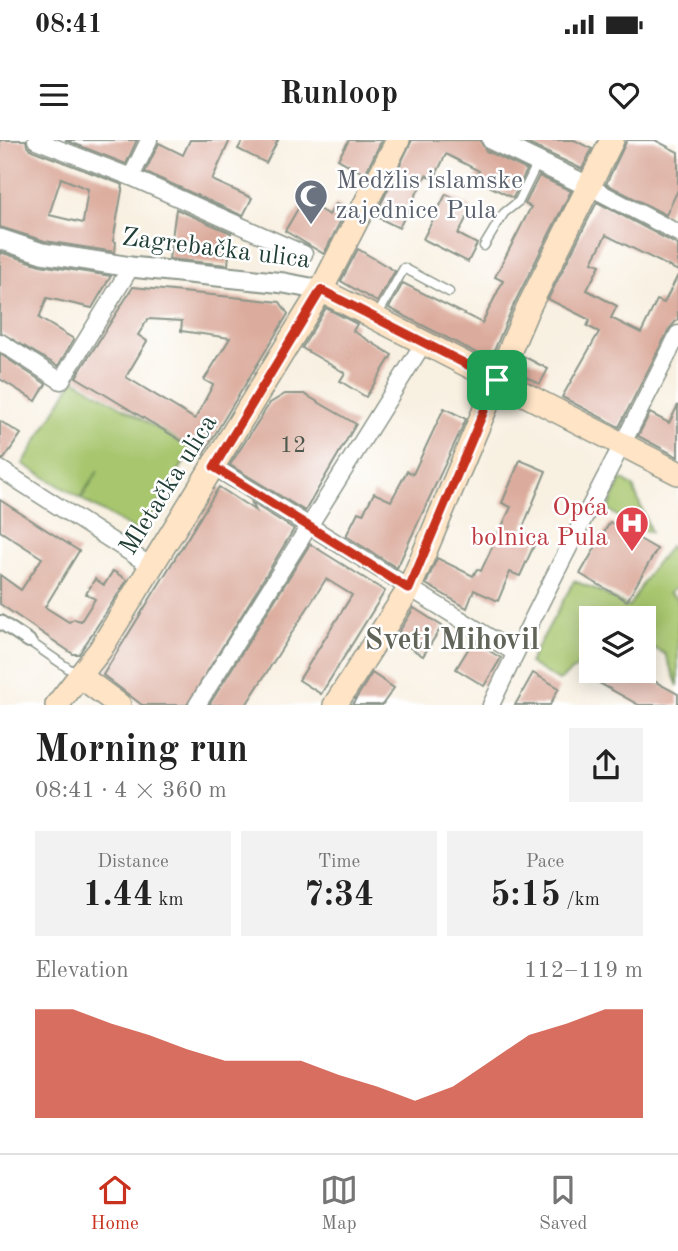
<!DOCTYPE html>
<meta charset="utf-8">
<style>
body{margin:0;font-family:"Old Standard TT",serif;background:#f2f2f2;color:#222;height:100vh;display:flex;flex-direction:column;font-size:26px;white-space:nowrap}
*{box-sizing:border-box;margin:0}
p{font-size:23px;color:#767676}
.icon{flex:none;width:38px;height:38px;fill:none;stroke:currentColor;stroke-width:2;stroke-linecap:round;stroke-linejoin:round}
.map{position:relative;height:565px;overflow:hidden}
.sheet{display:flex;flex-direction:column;background:#fff;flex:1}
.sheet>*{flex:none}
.controls{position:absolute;left:579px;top:466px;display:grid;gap:14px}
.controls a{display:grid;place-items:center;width:77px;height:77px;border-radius:0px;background:#fff;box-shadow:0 4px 18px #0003;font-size:35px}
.pin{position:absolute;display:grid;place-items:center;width:60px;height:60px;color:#fff;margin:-30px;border-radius:14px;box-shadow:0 4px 10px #0006}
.round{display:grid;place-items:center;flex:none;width:74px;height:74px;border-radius:0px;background:#f2f2f2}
.head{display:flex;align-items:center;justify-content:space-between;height:119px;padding:0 35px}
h1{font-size:38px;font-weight:800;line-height:52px}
.figures{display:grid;grid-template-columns:repeat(3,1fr);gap:10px;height:119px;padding:7px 35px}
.figures div{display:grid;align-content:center;border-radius:0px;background:#f2f2f2;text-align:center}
.figures b{font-size:35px;font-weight:800}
.figures small{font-size:19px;font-weight:400}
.figures p{font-size:19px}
.chart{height:196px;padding:14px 35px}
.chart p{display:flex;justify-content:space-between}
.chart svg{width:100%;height:126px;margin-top:7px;fill:#c8321e;opacity:.7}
.status{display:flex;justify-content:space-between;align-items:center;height:49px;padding:0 35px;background:#fff;direction:ltr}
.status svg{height:19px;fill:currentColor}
header{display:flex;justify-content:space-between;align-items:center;height:91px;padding:0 35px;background:#fff;font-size:32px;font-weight:800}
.tab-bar{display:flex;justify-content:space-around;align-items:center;height:98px;border-top:2px solid #e0e0e0;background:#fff;font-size:19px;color:#767676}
.tab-bar a{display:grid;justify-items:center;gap:4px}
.tab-bar .selected{color:#c8321e}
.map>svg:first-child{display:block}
</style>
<div class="status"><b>08:41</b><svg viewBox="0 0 49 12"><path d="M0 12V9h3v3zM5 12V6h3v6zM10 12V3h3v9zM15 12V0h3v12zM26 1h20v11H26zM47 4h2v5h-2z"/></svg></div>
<header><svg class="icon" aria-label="menu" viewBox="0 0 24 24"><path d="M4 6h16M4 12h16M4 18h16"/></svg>Runloop<svg class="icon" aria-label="heart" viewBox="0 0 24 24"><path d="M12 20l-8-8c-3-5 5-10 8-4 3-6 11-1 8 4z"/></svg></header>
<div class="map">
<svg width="678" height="565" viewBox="0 0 678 565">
<rect width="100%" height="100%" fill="#fff"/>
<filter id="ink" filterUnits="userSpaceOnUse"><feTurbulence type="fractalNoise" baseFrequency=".0143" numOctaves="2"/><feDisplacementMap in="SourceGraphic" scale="14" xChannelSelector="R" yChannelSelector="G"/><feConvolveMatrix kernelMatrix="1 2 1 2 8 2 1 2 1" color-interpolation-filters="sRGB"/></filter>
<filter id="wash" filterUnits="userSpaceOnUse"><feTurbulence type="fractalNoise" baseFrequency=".00686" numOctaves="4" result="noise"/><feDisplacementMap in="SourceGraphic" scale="28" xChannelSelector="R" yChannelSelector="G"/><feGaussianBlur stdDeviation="1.57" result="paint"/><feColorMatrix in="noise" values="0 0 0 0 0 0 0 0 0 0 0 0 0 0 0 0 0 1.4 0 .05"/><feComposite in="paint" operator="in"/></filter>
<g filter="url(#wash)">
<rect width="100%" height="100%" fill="#f8f0e1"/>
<g fill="#a7c66e" stroke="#638251" stroke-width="2">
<path d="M74,239l118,70 -51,85 -60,-35 17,-28 -18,27 -57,-34z"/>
<path d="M622,339l11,8 18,45 -16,-3 -27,-20z"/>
<path d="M670,406l8,7v33l-9,7 9,6v87l-13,-32 -21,-11v-25h-52l-1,38 -32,25 -30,-18 45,-82 21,8 34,18 21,-36z"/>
</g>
<g id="blocks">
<g fill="#dbac9d" fill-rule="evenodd">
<path d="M0,0h26l1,6 5,4 91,35 -10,56 3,1 -1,10 -70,-11 -45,-14zM61,38l27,11 -5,34 -34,-8z"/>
<path d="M65,0h72l-11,24z"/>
<path d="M190,0h40l-18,40 40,18 -9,18 -98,-44 14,-29 24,12z"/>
<path d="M243,0h35l-12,23 -28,-14z"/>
<path d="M349,0h33l-17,34 -27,-15z"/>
<path d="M412,0h68l6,11 41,19 -14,28 -38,-19 4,-8 -33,-17 -12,25 -8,-4 -27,53 -24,-12z"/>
<path d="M520,0h54l18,9 -10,20z"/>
<path d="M627,0h28l23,12v38l-12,25 -60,-31z"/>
<path d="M539,36l32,15 -57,113 -24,56 -101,-52 14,-25 79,40 21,-42 -8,-4 36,-70 -6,-3z"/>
<path d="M446,54l26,13 -14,27 19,10 -9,18 -45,-23z"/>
<path d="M303,60l26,15 7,-11 10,6 -22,44 -39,-23z"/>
<path d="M597,62l81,43v26l-72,-36 -14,27 8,3 -13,25 30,16 -6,12 30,15 16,-33 7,3 14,-28v44l-9,10 -50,98 -57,-30 37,-65 -12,-6 3,-6 -42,-21z"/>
<path d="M176,69l55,24 -3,32 -59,-6z"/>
<path d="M358,109l37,22 -18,31 -36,-21z"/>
<path d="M0,112l40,13 71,11 -19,32 -45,-10 -8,20 35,21 -16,27 -58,-34z"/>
<path d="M133,147l147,15 8,12 -85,140 -127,-77zM148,179l34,2 -1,10 49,7 -26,42 9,5 -18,34 -69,-42 21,-36 -9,-6z"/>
<path d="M326,168l31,16 -4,7 39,24 -26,42 -26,-16 5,-8 -43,-25z"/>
<path d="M0,214l46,30 -10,17 -36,-22z"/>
<path d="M523,216l25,13 -8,15 -24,-12z"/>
<path d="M285,254h19l52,30 -51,87 -75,-46 40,-62z"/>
<path d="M678,265v52l-40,-21 12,-23 19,10z"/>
<path d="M444,268l22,11 -69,149 -51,-32 12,-24 5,2 11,-21 17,8 16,-30 6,3z"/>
<path d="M0,281l21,13 -17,25h-4z"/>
<path d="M520,320l26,11 -25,61 16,7 -17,37 -10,-4 -12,29 -24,-11 -7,18 -41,-24 11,-26 36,18 4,-7 4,2 30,-64 -9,-4z"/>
<path d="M219,347l37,24 -4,-8 42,26 -107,176h-45l-39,-30z"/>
<path d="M0,360l79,51 -34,56 24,15 5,-3 7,2 14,-22 -9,-5 9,-15 9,6 9,-14 14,9 -48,74h-6l-73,-50v-29l21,15 21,-32 -42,-27z"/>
<path d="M610,382l47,27 -30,52 -47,-27z"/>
<path d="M310,404l75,47 -64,103 -22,-14 53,-85 -26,-16 -80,126h-37z"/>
<path d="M414,468l28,18 -19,30 -28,-18z"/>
<path d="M473,501l28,17 -17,28 -28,-17z"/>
<path d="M599,530h35l44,24v11h-39l-45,-25z"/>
<path d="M372,533l22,15 -12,17h-30z"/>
<path d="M533,533l26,15 -9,17h-35z"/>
</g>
</g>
</g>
<g filter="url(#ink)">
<use href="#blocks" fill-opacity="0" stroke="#8c968a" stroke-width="2"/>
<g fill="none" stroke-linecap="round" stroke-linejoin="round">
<g stroke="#8c968a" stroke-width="11">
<g id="service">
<path d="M484,106l20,-33 15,-12 19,-39"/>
<path d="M377,176l27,-48 45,24"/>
<path d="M29,501l49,34"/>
</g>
</g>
<g stroke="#8c968a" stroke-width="16">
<path id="pedestrian" d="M0,482l29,19"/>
</g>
<g stroke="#8c968a" stroke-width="19">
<g id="minor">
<path d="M36,0l95,37 173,77"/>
<path d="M131,37l18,-37"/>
<path d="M588,46l90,47"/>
<path d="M0,202l61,39 70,-114"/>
<path d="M214,327l301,186"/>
<path d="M0,329l151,97"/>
<path d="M197,565l226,-361"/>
<path d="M491,565c58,-126 126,-246 187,-371"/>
</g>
</g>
<g stroke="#8c968a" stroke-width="23">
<g id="tertiary">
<path d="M492,0l96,46"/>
<path d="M0,99l42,14 89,14 153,16 37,7"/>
</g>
</g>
<g stroke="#8c968a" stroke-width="26">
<g id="secondary">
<path d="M321,150l357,183"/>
<path d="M80,536l39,29"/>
<path d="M57,565l43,-55 221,-360 77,-150"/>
<path d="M335,565l74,-116 118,-279 85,-170"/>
</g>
</g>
<use href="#service" stroke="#fff" stroke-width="8"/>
<use href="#pedestrian" stroke="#fff" stroke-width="12"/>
<use href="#minor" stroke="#fff" stroke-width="16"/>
<use href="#tertiary" stroke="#fff" stroke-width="19"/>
<use href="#secondary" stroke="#ffe4c6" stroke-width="23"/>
</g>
</g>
<g fill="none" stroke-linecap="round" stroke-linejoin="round" filter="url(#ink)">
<g stroke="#fff" stroke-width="14">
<path id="route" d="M321,150l176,90 -88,209 -195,-122z"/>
</g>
<use href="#route" stroke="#c8321e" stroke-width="9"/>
</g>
<defs>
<g id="mosque-pin" transform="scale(1.75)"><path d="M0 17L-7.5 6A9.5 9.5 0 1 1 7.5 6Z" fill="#6b7280" stroke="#fff"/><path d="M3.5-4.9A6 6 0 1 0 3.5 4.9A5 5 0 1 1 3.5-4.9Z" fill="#fff"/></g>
<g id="hospital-pin" transform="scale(1.75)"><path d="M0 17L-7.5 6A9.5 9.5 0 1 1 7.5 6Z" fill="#e0444e" stroke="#fff"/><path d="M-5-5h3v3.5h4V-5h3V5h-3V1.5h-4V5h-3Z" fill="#fff"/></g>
</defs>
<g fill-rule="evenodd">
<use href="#mosque-pin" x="311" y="56"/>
<use href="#hospital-pin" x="632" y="383"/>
</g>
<g text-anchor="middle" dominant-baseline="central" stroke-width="5" stroke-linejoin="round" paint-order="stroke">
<g font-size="23" fill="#4e594e">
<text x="293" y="305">12</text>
</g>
<g font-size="26" fill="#5b616d" stroke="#fff" text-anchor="start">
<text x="336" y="41">Medžlis islamske<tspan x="336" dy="30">zajednice Pula</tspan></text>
</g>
<g font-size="26" fill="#1f3d34" stroke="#fff">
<text transform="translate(216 109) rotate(7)">Zagrebačka ulica</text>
<text transform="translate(169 345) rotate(-58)">Mletačka ulica</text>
</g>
<g font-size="26" fill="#be3a42" stroke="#fff" text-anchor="end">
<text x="608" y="368">Opća<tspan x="608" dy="30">bolnica Pula</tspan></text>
</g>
<g font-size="30" font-weight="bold" fill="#616459" stroke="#fff">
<text x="452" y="501">Sveti Mihovil</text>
</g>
</g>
</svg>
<div class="controls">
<a><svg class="icon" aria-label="layers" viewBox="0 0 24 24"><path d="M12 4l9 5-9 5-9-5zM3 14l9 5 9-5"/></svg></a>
</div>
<div class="pin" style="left:497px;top:240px;background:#1e9e55"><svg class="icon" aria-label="arrive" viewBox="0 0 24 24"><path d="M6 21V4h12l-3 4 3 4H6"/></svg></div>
</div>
<section class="sheet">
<div class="head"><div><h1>Morning run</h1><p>08:41 · 4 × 360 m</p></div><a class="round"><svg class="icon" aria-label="share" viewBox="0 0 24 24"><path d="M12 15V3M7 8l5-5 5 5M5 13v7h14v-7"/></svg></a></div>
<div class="figures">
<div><p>Distance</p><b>1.44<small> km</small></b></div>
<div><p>Time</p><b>7:34</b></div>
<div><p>Pace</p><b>5:15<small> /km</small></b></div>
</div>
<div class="chart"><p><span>Elevation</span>112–119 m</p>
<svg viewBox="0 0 160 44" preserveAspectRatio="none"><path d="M0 44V6L10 6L20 11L30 15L40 20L50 24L60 24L70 24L80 29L90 33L100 38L110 33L120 24L130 15L140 11L150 6L160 6V44z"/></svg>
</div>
</section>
<nav class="tab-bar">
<a class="selected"><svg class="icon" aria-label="home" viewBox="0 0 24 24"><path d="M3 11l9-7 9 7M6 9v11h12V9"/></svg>Home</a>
<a><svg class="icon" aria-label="map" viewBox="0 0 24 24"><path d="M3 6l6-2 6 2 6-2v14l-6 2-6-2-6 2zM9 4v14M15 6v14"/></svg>Map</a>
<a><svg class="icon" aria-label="saved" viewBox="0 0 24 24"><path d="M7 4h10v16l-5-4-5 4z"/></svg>Saved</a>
</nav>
